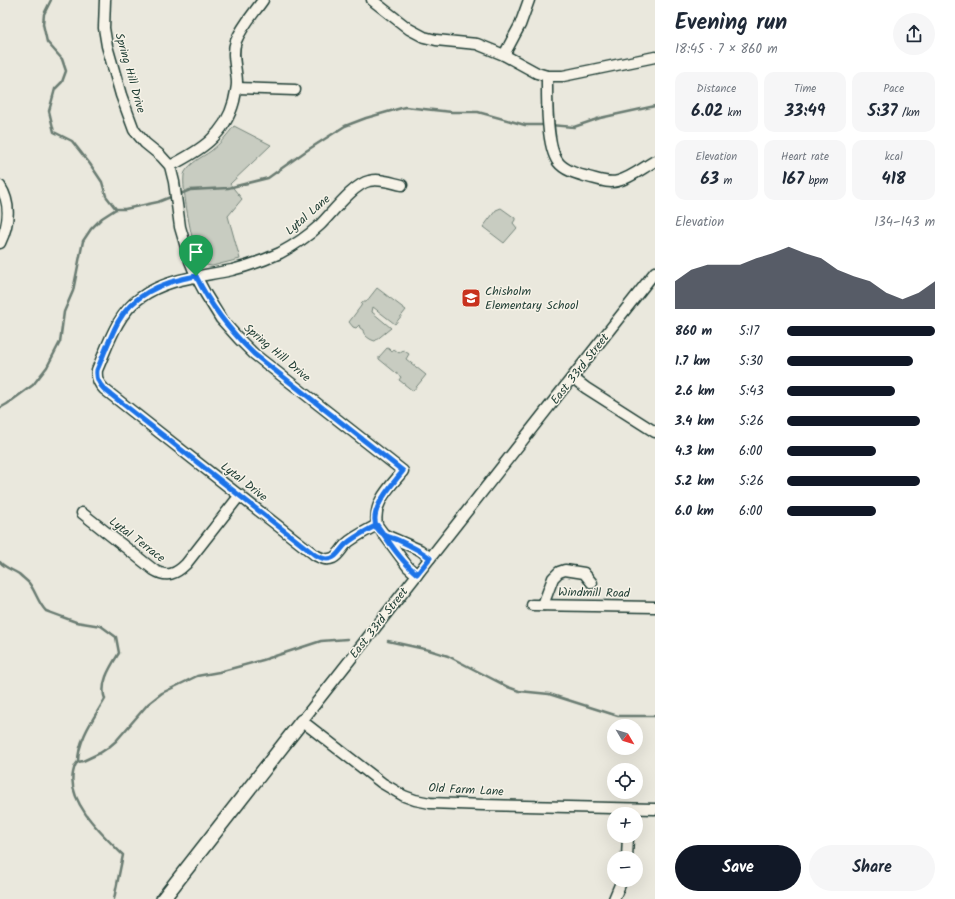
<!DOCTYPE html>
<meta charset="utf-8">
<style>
body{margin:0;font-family:Kalam,sans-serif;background:#f6f6f7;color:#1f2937;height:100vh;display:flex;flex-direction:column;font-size:15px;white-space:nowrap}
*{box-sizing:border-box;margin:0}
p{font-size:13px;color:#747a83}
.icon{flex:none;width:22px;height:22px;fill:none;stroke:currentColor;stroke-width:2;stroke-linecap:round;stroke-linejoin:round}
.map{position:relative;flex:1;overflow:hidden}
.panel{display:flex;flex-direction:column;background:#fff;width:300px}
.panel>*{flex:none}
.needle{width:26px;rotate:128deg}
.tools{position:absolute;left:607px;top:719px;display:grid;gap:8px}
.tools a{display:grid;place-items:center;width:36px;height:36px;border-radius:50%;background:#fff;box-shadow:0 4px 16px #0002;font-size:20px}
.pin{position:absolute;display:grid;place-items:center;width:34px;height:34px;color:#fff;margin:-41px -17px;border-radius:50% 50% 50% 0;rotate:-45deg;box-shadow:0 0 4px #0007}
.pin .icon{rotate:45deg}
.round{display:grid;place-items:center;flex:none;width:42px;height:42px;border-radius:21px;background:#f6f6f7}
.head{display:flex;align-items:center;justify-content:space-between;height:68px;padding:0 20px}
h1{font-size:22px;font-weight:600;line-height:30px}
.metrics{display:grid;grid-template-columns:repeat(3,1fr);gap:6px;height:68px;padding:4px 20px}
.metrics div{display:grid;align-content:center;border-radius:10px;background:#f6f6f7;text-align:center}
.metrics b{font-size:17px;font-weight:600}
.metrics small{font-size:11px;font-weight:400}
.metrics p{font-size:11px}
.chart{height:112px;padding:8px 20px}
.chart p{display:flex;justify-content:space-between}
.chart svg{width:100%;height:72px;margin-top:4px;fill:#111827;opacity:.7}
.primary-button{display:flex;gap:8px;margin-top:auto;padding:8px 20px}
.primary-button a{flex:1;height:46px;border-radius:24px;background:#111827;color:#fff;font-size:16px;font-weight:600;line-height:46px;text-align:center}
.primary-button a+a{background:#f6f6f7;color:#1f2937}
ul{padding:0 20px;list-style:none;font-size:13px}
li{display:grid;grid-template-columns:64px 48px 1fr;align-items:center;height:30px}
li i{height:10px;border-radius:5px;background:#111827}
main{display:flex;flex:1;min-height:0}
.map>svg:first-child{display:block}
</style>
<main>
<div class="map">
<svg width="655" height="899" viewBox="0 0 655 899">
<rect width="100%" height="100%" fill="#eae8dd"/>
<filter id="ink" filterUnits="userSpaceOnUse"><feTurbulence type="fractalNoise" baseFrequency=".025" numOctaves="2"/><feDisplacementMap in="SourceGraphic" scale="8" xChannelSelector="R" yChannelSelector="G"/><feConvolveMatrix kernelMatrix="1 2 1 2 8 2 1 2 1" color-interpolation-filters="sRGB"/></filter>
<g filter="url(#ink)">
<g fill="#c8ccc1" stroke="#74847a">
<path d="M234,126l37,19 -41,39 12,15 -14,17 12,43 -28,7 -6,-1c-6,-4 -9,-10 -11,-17 -4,-11 -15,-68 -10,-76 6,-10 16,-14 26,-21 9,-7 16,-16 23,-25z"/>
<path d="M501,208l14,10v2l-2,3 4,5 -13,15 -21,-16 13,-17z"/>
<path d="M377,288l29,22 -11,14 -22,-17 -1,5 19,16 -16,13c-5,-1 -12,-6 -12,-11l-3,-2 -1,-3 -3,3 -3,-1 -4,-5 12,-16 1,-4h4z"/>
<path d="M387,348l2,1 3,3 2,-3 5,4 4,-3 6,4 -3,5 20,16 -13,16 -14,-11 2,-3 -22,-18v-2z"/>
</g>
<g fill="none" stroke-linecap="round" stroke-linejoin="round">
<g stroke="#6a7c72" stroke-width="2.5">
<path d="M51,0l-7,14 -1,10 4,18 15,17 4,12 -4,11 -7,7 -6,22 5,21 18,9 18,23 12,18 4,14 10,13"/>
<path d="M550,125l24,2 26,-9 55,-12"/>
<path d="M178,195l12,-5 38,-2 40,-10 38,-27 39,-25 21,-8 39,-11 47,5h26l47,13h20"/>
<path d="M0,408l7,-4 26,-19 14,-18 13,-25 4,-30 9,-21 10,-50 8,-12 11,-11 14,-9h9l33,-7 15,-6"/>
<path d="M0,562c5,6 13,8 19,12 3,3 7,6 10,9 7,9 9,20 17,28l30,11 25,4 15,11 3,16c-8,13 -20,30 -14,46 -11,19 -27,40 -27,63 -4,3 -4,7 -5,11 -6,30 31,63 50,82l-9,44"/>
<path d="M388,641l41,9 19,6 60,31 11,4 30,3 69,22h37"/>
<path d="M78,762l5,-1 17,-8 9,-6 7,-6 32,-37 14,-11 35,-17 22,-4 44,-12 58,-19 26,-2"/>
</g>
<g stroke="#1f3d34" stroke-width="13">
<g id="minor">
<path d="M105,0l-1,28 3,18 14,49 13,35 11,13 16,13 9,10 4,16 6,45 10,34 6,15 9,17 16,26 18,20 15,15 149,117c-14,17 -30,31 -26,54l31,42 9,8"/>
<path d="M372,0l37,29 15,8 12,3 41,4 27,11 33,18 10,3h16l92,-19"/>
<path d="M504,55l16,-30 9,-25"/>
<path d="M547,76c0,21 -1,70 11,86 7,9 20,12 30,15 9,2 20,7 30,4 13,-3 26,-14 37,-20"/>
<path d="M237,88l58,2"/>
<path d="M170,166c29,-15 55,-30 64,-65 1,-6 3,-12 3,-18 0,-14 -6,-28 -1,-42 6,-15 18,-28 27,-41"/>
<path d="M0,186c12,19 9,38 0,57"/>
<path d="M655,272l-353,449 80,62 22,13 11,4 15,3 54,2 171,4"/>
<path d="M573,378l13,10 69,44"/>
<path d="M82,513l72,57c13,8 22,4 32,-6l54,-69"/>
<path d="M377,525c-11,6 -22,11 -31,19 -4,4 -7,11 -13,14 -7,3 -12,0 -18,-3l-211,-166c-6,-6 -8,-11 -7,-19 11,-25 20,-56 43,-72 27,-20 60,-21 92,-28 16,-4 33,-10 48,-17 15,-8 28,-17 40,-28 12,-12 34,-41 49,-44 11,-3 23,2 33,4"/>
<path d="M383,534l37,16 10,8"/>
<path d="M532,605l123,2"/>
<path d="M543,605l10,-27 6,-6 6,-2 19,3 8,10"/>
<path d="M627,858l1,-22"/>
<path d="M614,899l8,-19"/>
</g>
</g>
<g stroke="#1f3d34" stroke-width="16">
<path id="major" d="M163,899l139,-178"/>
</g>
<use href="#minor" stroke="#f7f3e8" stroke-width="10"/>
<use href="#major" stroke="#f7f3e8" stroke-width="13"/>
</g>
</g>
<g fill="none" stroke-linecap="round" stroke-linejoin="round" filter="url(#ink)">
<g stroke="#fff" stroke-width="8">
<path id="route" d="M196,276c-30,5 -62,17 -78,46 -8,15 -14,32 -21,48 -1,8 1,13 7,19l211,166c4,2 8,4 12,4 10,0 13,-10 19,-15 9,-8 20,-13 31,-19 12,17 24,36 40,49l13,-16c-10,-8 -21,-13 -32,-18 -5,-2 -11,-3 -15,-6 -23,-16 9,-49 20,-63l-149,-117c-25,-24 -43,-47 -58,-78"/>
</g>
<use href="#route" stroke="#1a73e8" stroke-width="5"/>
</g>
<defs>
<g id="school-square" transform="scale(1)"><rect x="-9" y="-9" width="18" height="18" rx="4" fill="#c8321e" stroke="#f7f3e8"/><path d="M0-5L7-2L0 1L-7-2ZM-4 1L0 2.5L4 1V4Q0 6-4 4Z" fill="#fff"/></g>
</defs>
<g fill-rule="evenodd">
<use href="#school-square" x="471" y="298"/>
</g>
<g text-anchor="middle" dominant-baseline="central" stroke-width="3" stroke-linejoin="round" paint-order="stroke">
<g font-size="12" fill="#1f3d34" stroke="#f7f3e8">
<text transform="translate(130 73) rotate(74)">Spring Hill Drive</text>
<text transform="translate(308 215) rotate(-41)">Lytal Lane</text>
<text transform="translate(277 353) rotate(40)">Spring Hill Drive</text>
<text transform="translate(580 369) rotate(-52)">East 33rd Street</text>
<text transform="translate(244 482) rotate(38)">Lytal Drive</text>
<text transform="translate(137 540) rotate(37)">Lytal Terrace</text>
<text transform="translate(594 593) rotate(1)">Windmill Road</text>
<text transform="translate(379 623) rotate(-52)">East 33rd Street</text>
<text transform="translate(466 790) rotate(3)">Old Farm Lane</text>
</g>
<g font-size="12" fill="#1f3d34" stroke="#f7f3e8" text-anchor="start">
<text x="485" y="291">Chisholm<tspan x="485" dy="14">Elementary School</tspan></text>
</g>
</g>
</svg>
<div class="tools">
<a><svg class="needle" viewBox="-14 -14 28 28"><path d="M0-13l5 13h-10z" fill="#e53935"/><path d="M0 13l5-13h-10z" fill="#747a83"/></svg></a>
<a><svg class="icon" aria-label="locate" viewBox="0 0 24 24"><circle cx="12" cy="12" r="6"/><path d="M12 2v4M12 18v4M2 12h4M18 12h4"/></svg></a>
<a>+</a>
<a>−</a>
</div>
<div class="pin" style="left:196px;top:276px;background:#1e9e55"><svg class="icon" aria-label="arrive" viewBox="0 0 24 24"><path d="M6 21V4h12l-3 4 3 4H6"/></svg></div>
</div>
<section class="panel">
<div class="head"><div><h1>Evening run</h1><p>18:45 · 7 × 860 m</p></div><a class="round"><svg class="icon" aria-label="share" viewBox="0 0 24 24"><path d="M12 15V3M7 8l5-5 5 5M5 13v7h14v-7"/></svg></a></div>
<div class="metrics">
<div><p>Distance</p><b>6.02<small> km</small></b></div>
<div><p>Time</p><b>33:49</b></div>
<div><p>Pace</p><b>5:37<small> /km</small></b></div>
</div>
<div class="metrics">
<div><p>Elevation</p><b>63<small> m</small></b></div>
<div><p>Heart rate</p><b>167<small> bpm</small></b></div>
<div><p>kcal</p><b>418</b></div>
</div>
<div class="chart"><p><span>Elevation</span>134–143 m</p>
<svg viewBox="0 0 160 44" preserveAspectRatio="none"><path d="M0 44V27L10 20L20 17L30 17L40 17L50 13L60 10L70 6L80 10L90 13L100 20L110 24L120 27L130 34L140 38L150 34L160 27V44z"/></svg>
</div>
<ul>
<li><b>860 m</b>5:17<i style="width:100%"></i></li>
<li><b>1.7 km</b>5:30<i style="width:85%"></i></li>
<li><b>2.6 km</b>5:43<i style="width:73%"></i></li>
<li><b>3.4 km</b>5:26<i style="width:90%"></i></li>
<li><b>4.3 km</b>6:00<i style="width:60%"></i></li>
<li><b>5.2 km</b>5:26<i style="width:90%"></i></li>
<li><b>6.0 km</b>6:00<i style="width:60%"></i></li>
</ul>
<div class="primary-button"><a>Save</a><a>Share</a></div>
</section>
</main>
